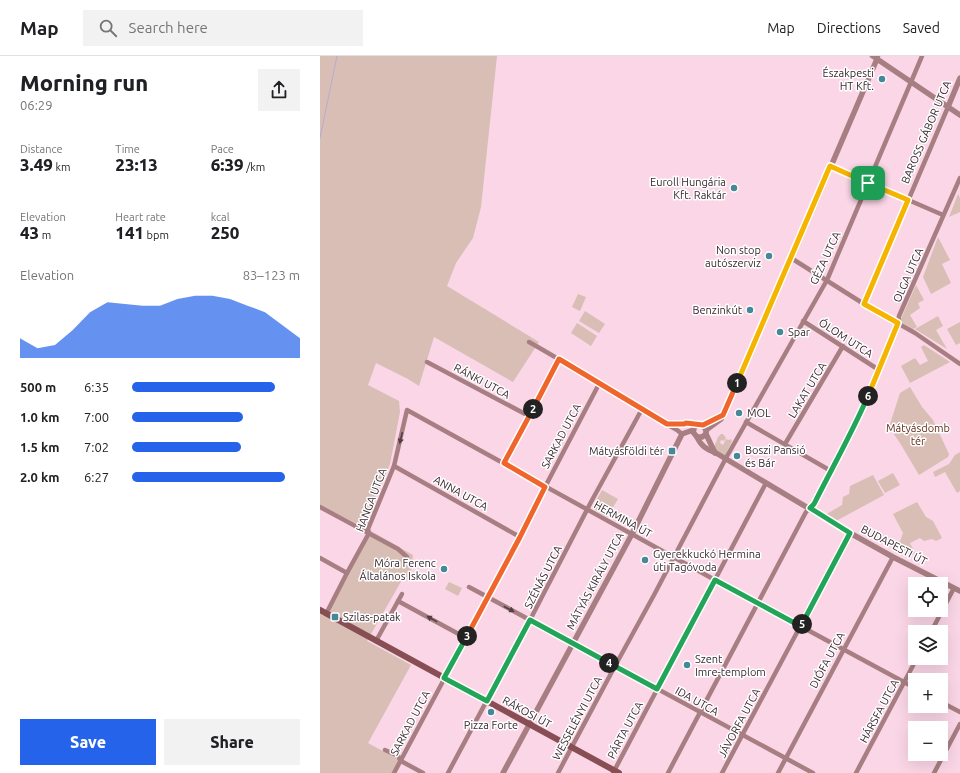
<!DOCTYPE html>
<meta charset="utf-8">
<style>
body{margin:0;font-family:Ubuntu,sans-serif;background:#f2f2f2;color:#202124;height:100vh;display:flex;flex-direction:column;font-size:15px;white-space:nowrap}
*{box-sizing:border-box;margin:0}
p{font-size:13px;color:#757577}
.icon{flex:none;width:22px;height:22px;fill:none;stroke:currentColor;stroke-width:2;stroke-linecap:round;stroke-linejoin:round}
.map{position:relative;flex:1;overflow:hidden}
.side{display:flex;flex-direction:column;background:#fff;width:320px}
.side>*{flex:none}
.tools{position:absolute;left:588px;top:521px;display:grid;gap:8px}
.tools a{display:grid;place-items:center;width:40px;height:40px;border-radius:0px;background:#fff;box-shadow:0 4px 16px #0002;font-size:20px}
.pin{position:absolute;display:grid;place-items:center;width:34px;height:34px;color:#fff;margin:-17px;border-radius:8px;box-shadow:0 2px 6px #0006}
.km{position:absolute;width:20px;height:20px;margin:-10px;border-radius:50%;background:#222;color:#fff;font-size:11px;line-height:20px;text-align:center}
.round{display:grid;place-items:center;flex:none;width:42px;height:42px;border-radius:0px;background:#f2f2f2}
.summary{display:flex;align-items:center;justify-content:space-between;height:68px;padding:0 20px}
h1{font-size:22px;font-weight:800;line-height:30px}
.figures{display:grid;grid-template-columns:repeat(3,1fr);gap:6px;height:68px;padding:4px 20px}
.figures div{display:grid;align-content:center}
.figures b{font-size:17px;font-weight:800}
.figures small{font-size:11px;font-weight:400}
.figures p{font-size:11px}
.chart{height:112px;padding:8px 20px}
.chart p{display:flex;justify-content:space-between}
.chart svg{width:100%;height:72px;margin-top:4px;fill:#2563eb;opacity:.7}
.primary-button{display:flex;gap:8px;margin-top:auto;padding:8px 20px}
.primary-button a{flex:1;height:46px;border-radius:0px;background:#2563eb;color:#fff;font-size:16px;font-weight:800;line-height:46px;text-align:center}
.primary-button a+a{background:#f2f2f2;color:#202124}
ul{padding:0 20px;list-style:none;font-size:13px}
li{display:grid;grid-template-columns:64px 48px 1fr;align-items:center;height:30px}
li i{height:10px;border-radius:5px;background:#2563eb}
header{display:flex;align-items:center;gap:24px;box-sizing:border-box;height:56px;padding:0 20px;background:#fff;border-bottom:1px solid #e0e0e0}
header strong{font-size:19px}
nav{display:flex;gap:22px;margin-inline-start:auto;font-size:14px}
.search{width:280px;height:36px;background:#f2f2f2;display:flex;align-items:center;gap:10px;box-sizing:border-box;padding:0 14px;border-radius:0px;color:#757577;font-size:15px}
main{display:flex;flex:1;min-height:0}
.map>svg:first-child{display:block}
</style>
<header>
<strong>Map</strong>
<div class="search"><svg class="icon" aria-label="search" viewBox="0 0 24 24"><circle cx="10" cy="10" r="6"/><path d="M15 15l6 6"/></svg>Search here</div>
<nav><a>Map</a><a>Directions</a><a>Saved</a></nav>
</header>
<main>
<section class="side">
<div class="summary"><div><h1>Morning run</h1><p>06:29</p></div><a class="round"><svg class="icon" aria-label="share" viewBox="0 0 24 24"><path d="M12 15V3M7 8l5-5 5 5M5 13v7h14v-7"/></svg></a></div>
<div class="figures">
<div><p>Distance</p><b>3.49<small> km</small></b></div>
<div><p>Time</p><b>23:13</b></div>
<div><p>Pace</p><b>6:39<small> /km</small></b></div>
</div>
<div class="figures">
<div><p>Elevation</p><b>43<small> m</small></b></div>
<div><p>Heart rate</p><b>141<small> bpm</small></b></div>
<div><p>kcal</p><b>250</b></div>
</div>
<div class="chart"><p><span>Elevation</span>83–123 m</p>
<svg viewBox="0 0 160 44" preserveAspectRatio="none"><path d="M0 44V32L10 38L20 36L30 27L40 16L50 10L60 11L70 12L80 12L90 8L100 6L110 6L120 8L130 12L140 16L150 24L160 32V44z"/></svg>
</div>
<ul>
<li><b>500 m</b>6:35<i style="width:85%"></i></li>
<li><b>1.0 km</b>7:00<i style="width:66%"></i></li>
<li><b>1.5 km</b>7:02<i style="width:65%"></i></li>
<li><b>2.0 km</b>6:27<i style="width:91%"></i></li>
</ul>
<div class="primary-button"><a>Save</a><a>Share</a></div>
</section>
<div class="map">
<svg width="640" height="717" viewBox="0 0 640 717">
<rect width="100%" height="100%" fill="#fbd6e7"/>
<g fill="#d8beb5">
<path d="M0,0h177l-16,151 -8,31 -17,25 -9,23 92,56 -26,40 -79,-45 -15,49 -11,-7 -32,-16 -8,22 31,16 1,11 -10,52 -27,63 -43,-22z"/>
<path d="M638,138l2,4v14l-11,5z"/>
<path d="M618,181l12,23 -8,4 9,19 -20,11 -8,-17z"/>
<path d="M596,229l8,15 -6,3 2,5 -10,7 7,12 -4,2 -13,-8z"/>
<path d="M258,238l8,3 -6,14 -8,-4z"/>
<path d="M265,255l20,13 -6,9 -20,-12z"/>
<path d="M618,260l5,10 -7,4 11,19 -32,-20z"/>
<path d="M640,266v21l-4,2 -9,-16z"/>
<path d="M257,267l20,13 -6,10 -20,-13z"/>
<path d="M604,289l26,17 -40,21 -9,-17 14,-8 5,7 8,-4 -7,-14z"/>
<path d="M590,331l12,20 11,13 16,34 -1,3 -29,18 -19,-32 -11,-16 11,-34z"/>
<path d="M401,378h2l3,4 -2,3 -3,-1 -1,3 3,2 3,-6 3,1 2,-1 1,2 -7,15 -9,-4 -2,-5 4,-10z"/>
<path d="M640,396v39l-3,2 -12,-21 -10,5 -2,-5 16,-8 6,-9z"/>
<path d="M573,417l7,12 -15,8 -7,-12z"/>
<path d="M553,419l11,20 -48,26 -11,-6 17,-10 1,-8 6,-3 1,-8z"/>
<path d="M282,434l16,9 -11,18 -15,-9z"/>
<path d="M597,446l9,15 7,4 9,17 -6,3 -4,-2 -8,2 -4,-3 -10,5 5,10 -3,2 -14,-8 5,-14 -10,-19z"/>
<path d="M51,475l42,24 -3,27 -7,-4 -36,63 44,24 -43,78 33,18 -7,12h-74v-159l5,2z"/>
<path d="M129,526l13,6 -4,8 -13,-7z"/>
</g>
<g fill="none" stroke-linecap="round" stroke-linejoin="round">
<path stroke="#b4acd0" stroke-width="1" d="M0,82l17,-82"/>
<g stroke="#a77e81" stroke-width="4.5">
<path d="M552,0l5,3 1,-3"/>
<path d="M510,110l113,49"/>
<path d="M471,202l73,46 51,29 45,31"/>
<path d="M544,248l84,-197"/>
<path d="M483,265l76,49"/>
<path d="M209,286c50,28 98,60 148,88l5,4"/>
<path d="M107,306l102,54"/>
<path d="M426,366l85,49"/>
<path d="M347,368l19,-1 11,2"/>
<path d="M465,388l58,-98"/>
<path d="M184,407l55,-104"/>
<path d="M74,410l126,71"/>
<path d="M0,451l78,42 9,8"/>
<path d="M0,502l27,15"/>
<path d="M149,531l344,186"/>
<path d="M78,545l68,37"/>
<path d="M6,558l21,-41 22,-40 -1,-4 26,-63 13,-56 308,170 200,108"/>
<path d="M611,576l23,-44"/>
<path d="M56,585l26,-47"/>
<path d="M621,646l19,10"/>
<path d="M65,694l13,6 3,5 22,12"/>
<path d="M74,717l126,-236 25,-50 54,-103"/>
<path d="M128,717l82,-153 61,-118 51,-93"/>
<path d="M238,717l57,-107 39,-71 72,-137 101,-178 95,-224"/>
<path d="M293,717l153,-290"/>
<path d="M348,717l138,-261 8,-8 44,-84 40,-97 1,-7 61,-138"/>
<path d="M402,717l128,-240"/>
<path d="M458,717l115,-216"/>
<path d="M536,717l61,-115"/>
<path d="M614,717l26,-49"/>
</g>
<g stroke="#a77e81" stroke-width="5.5">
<path d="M628,51l12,-29"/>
<path d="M383,369l3,5v4l-4,3h-5l-4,-5 2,-6 14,-3 10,-6"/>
<path d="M386,374l15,-11 14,-29 142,-331 83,56"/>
<path d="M386,378l9,19"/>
<path d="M377,381c4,9 9,12 19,16l134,80 43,24 67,34"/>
<path d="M183,717l129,-239 50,-100 11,-4"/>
</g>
<path stroke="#874e53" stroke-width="6" d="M0,554l299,163"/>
</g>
<defs><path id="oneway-solid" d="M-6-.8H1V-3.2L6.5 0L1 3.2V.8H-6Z"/></defs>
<g fill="#533e44">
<use href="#oneway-solid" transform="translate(81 382) rotate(103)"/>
<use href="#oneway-solid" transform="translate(189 553) rotate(28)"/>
<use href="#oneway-solid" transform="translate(112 563) rotate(-151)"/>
</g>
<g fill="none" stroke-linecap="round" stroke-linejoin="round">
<g stroke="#fff" stroke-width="8">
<path id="split-1" d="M417,327l93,-217 38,17"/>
</g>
<g stroke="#fff" stroke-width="8">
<path id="split-2" d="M213,353l26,-50 108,65h17l2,-1 17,2 20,-10 14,-32"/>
</g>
<g stroke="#fff" stroke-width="8">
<path id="split-3" d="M147,580l53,-99 25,-50 -41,-24 29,-54"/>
</g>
<g stroke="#fff" stroke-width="8">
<path id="split-4" d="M147,580l-23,42 43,23 43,-81 79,43"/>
</g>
<g stroke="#fff" stroke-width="8">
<path id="split-5" d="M289,607l48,26 58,-109 85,46 2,-2"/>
</g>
<g stroke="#fff" stroke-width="8">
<path id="split-6" d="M482,568l48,-91 -40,-25 4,-4c18,-36 38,-71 54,-108"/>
</g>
<g stroke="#fff" stroke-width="8">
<path id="split-7" d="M548,127l40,17 -44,104 34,19 -30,73"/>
</g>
<use href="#split-1" stroke="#f5b400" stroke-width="5"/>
<use href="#split-2" stroke="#f0652b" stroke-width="5"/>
<use href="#split-3" stroke="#f0652b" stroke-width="5"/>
<use href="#split-4" stroke="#22a559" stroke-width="5"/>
<use href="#split-5" stroke="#22a559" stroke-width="5"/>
<use href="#split-6" stroke="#22a559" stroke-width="5"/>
<use href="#split-7" stroke="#f5b400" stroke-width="5"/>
</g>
<g fill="#458898" stroke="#fff" stroke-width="1.5">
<circle cx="562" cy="23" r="4"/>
<circle cx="414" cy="132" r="4"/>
<circle cx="449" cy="200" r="4"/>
<circle cx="430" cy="254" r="4"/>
<circle cx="460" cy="276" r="4"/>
<circle cx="419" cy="357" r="4"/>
<rect x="348" y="391" width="8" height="8" rx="2"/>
<circle cx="417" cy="400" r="4"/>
<circle cx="325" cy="504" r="4"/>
<circle cx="124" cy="513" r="4"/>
<rect x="11" y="557" width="8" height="8" rx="2"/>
<circle cx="367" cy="609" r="4"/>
<circle cx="171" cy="656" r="4"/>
</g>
<g text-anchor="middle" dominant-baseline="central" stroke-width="3" stroke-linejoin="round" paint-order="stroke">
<g font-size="11" fill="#37282f" stroke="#fff" text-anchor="end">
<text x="554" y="17">Északpesti<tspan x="554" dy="13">HT Kft.</tspan></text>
<text x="406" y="126">Euroll Hungária<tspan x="406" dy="13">Kft. Raktár</tspan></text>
<text x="441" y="194">Non stop<tspan x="441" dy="13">autószerviz</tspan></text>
<text x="422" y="254">Benzinkút</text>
<text x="468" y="276" text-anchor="start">Spar</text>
<text x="427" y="357" text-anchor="start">MOL</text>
<text x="425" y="394" text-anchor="start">Boszi Pansió<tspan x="425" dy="13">és Bár</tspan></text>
<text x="344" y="395">Mátyásföldi tér</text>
<text x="333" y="498" text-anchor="start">Gyerekkuckó Hermina<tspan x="333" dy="13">úti Tagóvoda</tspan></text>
<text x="116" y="507">Móra Ferenc<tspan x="116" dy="13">Általános Iskola</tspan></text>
<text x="23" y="561" text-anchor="start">Szilas-patak</text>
<text x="375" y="603" text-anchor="start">Szent<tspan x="375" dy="13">Imre-templom</tspan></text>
<text x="171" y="669" text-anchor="middle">Pizza Forte</text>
</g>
<g font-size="11" fill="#37282f" stroke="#fff">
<text transform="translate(606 76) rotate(-67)">BAROSS GÁBOR UTCA</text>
<text transform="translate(505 202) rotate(-65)">GÉZA UTCA</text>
<text transform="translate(588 219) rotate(-66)">OLGA UTCA</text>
<text transform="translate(526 282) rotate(33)">ÓLOM UTCA</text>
<text transform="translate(162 325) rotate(28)">RÁNKI UTCA</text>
<text transform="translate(487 334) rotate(-59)">LAKAT UTCA</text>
<text transform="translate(241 380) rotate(-62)">SARKAD UTCA</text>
<text transform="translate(141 437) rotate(29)">ANNA UTCA</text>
<text transform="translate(51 444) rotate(-69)">HANGA UTCA</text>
<text transform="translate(303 463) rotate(29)">HERMINA ÚT</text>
<text transform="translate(574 489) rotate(28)">BUDAPESTI ÚT</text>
<text transform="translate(223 521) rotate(-63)">SZÉNÁS UTCA</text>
<text transform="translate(275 525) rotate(-62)">MÁTYÁS KIRÁLY UTCA</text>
<text transform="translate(507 604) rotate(-62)">DIÓFA UTCA</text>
<text transform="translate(377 645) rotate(29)">IDA UTCA</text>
<text transform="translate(559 655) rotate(-62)">HÁRSFA UTCA</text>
<text transform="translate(207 656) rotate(29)">RÁKOSI ÚT</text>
<text transform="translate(257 662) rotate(-62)">WESSELÉNYI UTCA</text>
<text transform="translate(90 667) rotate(-62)">SARKAD UTCA</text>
<text transform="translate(419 667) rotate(-62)">JÁVORFA UTCA</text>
<text transform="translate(305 674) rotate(-62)">PÁRTA UTCA</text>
</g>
<g font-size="11" fill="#5f2b18" stroke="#fff">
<text x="598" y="372">Mátyásdomb<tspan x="598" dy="13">tér</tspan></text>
</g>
</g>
</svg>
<div class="tools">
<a><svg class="icon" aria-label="locate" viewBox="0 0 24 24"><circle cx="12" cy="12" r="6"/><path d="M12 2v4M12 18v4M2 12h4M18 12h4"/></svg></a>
<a><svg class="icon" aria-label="layers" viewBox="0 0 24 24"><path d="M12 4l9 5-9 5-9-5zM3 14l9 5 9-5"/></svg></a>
<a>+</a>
<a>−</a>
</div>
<div class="pin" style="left:548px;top:127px;background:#1e9e55"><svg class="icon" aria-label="arrive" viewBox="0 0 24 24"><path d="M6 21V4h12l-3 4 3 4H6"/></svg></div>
<b class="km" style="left:417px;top:327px">1</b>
<b class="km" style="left:213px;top:353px">2</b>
<b class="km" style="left:147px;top:580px">3</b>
<b class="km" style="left:289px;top:607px">4</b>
<b class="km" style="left:482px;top:568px">5</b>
<b class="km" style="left:548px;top:340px">6</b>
</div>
</main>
